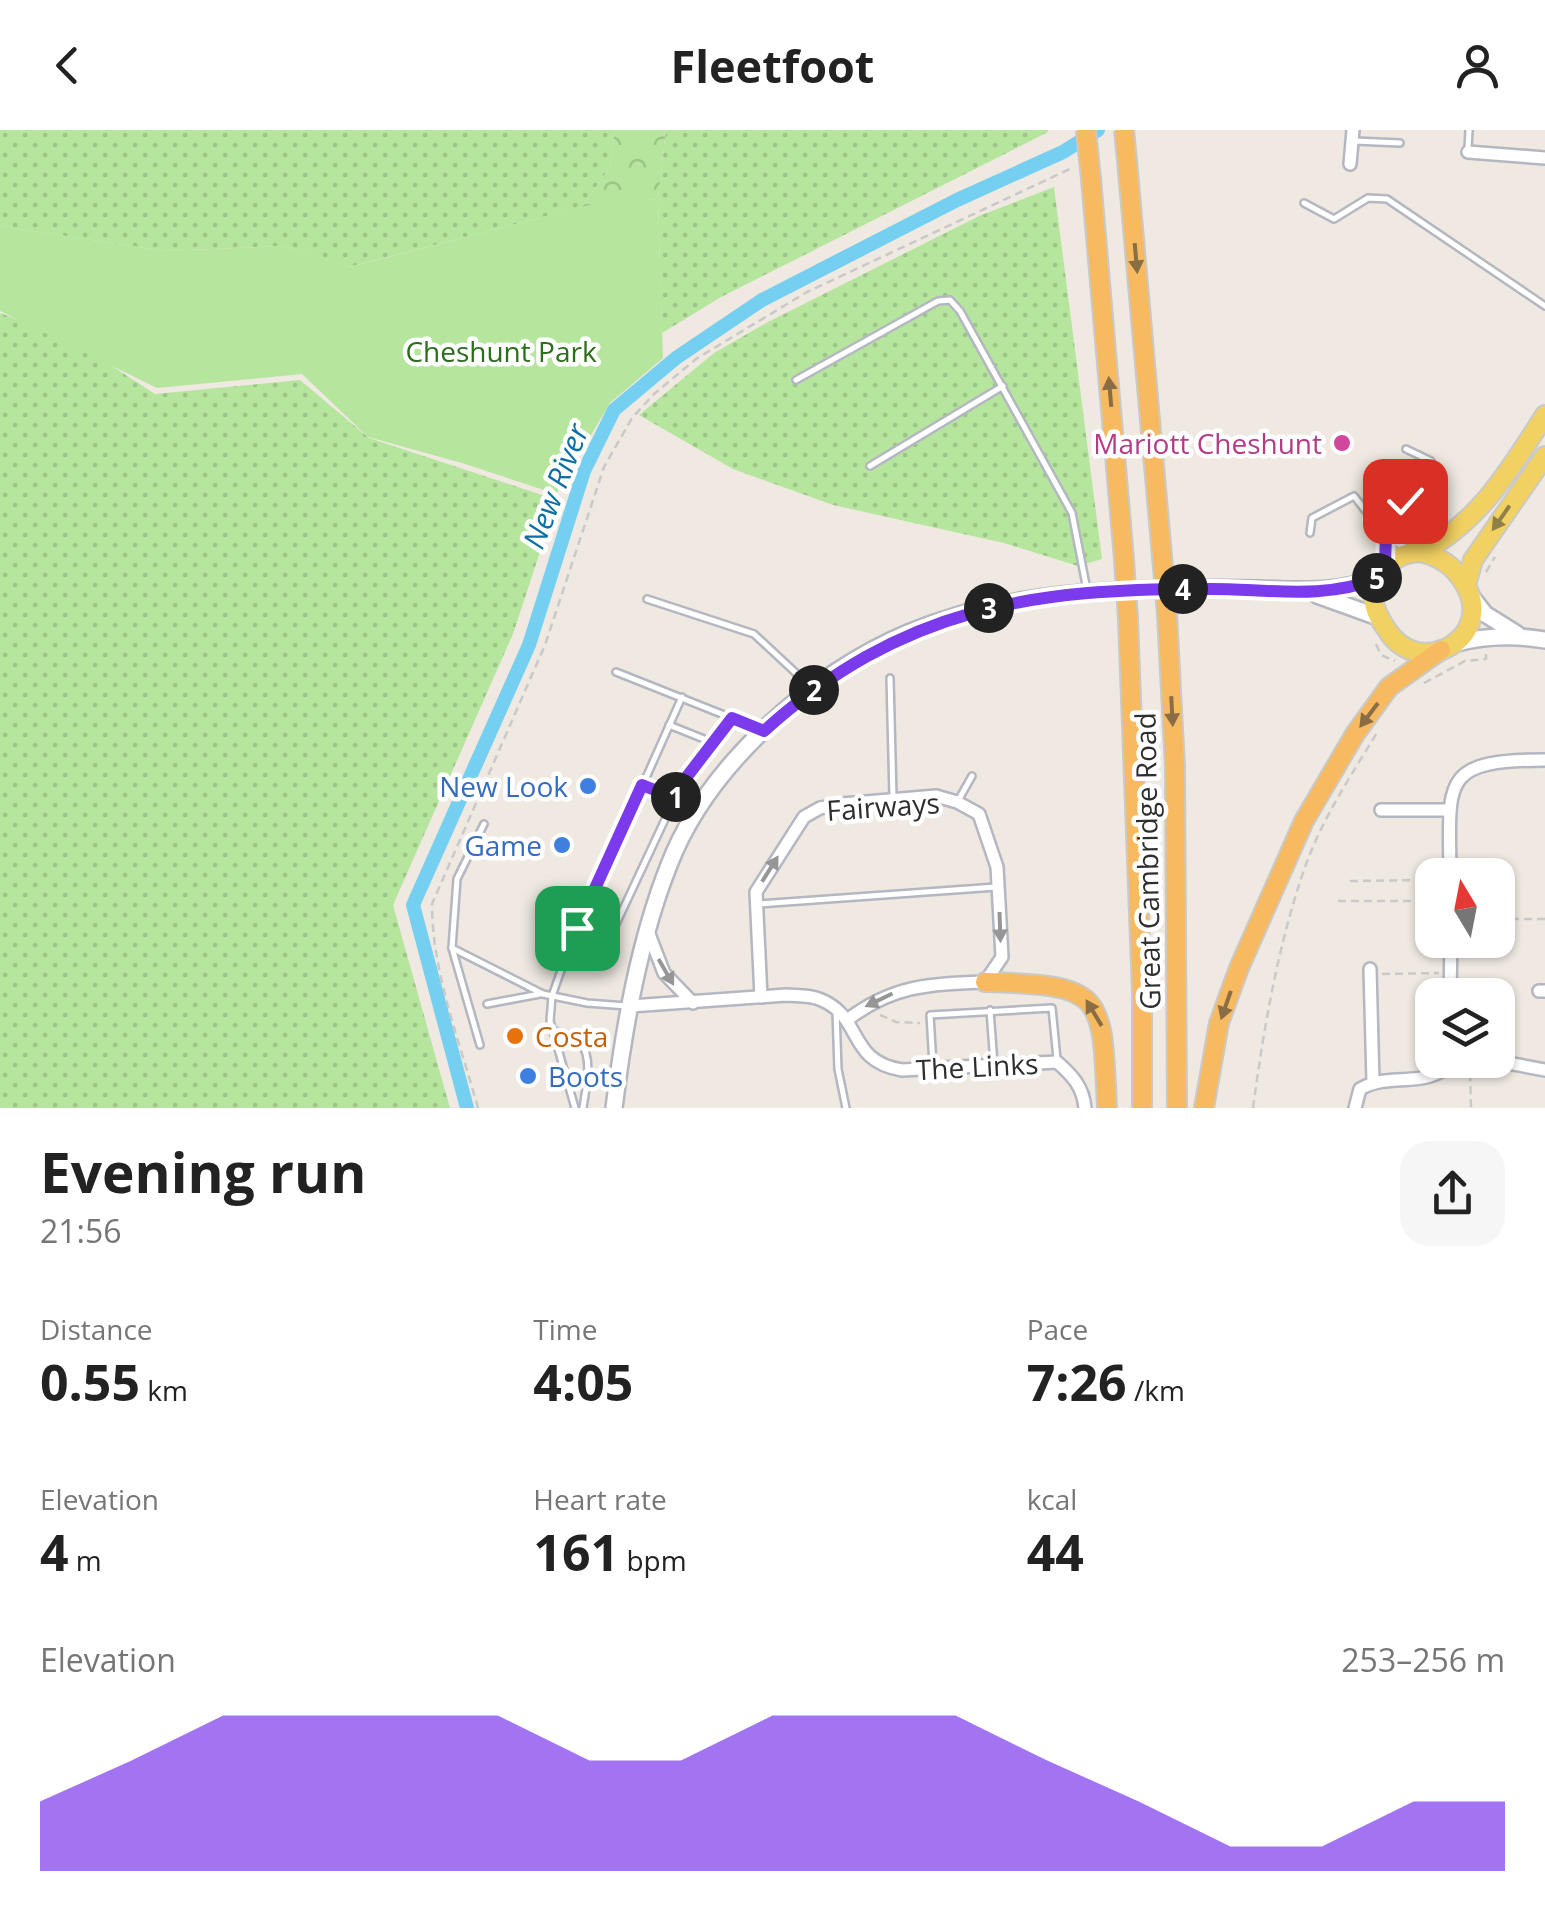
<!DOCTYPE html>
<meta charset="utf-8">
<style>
body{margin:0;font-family:"Open Sans",sans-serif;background:#f6f6f6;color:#222;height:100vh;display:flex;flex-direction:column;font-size:38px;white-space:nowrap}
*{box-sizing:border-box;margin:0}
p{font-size:32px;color:#767676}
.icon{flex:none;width:55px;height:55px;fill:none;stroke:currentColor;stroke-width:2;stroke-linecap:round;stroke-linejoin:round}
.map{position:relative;height:978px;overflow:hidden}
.sheet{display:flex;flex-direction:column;background:#fff;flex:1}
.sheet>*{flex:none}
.needle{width:65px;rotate:350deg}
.tools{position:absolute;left:1415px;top:728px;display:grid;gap:20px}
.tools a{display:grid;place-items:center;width:100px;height:100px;border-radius:20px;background:#fff;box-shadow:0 2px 8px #0004;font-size:50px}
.pin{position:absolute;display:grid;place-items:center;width:85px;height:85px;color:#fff;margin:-42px;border-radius:20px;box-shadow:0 5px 15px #0006}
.km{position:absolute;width:50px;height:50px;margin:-25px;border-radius:50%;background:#222;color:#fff;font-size:28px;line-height:50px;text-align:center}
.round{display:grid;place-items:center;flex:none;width:105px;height:105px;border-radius:30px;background:#f6f6f6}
.overview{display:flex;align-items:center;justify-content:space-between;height:170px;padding:0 40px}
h1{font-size:55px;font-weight:700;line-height:75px}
.stats{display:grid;grid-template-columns:repeat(3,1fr);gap:15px;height:170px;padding:10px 40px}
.stats div{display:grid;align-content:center}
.stats b{font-size:50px;font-weight:700}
.stats small{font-size:28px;font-weight:400}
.stats p{font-size:28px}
.chart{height:280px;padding:20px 40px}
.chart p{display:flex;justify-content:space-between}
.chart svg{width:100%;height:180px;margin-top:10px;fill:#7c3aed;opacity:.7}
header{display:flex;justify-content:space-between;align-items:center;height:130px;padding:0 40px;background:#fff;font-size:45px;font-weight:700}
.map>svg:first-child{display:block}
</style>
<header><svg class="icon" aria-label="back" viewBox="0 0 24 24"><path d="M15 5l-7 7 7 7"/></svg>Fleetfoot<svg class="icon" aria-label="person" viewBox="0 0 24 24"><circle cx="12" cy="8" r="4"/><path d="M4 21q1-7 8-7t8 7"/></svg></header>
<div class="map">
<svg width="1545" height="978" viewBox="0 0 1545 978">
<defs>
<pattern id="grass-dots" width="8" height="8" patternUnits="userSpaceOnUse" patternTransform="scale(2.5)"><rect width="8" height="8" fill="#b6e59e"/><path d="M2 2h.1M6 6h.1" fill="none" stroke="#9dc588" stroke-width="1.8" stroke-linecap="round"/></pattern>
<pattern id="forest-crowns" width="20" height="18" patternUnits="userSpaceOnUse" patternTransform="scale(2.5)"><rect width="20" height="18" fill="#b6e59e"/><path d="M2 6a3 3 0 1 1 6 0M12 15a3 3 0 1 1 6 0" fill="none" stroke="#9dc588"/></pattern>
</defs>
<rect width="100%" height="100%" fill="#efe9e1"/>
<g fill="url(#grass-dots)">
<path d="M0,0h615l-5,37 -28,40 -233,60 -64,-21 -121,5 -164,-25z"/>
<path d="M666,0h382v2l-327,165 -59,36 -4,-134z"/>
<path d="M1054,57l48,372 -24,7 -74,-23 -171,-38 -100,-36 -94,-54 75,-62 54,-31 211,-106z"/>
<path d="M0,183l69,25 86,56 145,-14 69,58 188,62 -44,134 -120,271 57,203h-450z"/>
</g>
<path fill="url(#forest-crowns)" d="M615,0h51l-8,69 -76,8 28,-40z"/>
<path fill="#b6e59e" d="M658,69l5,159 -53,45 -54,91 -94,-31 -94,-26 -66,-63 -145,14 -157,-77v-85l164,25 121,-5 65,21 239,-62z"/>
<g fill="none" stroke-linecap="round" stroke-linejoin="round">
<path stroke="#75cff0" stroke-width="14" d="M467,978l-54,-203 116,-260 55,-174 30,-61 62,-52 86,-58 195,-100 106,-48 35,-22"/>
<g stroke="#b4b7c1" stroke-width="10">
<g id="service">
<path d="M1355,11l45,2"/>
<path d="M1468,19l1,-19"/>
<path d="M1304,73l30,16 34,-21 19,1 158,107"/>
<path d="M796,250l142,-79 12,-1 10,11 112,202 15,77"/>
<path d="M870,336l133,-80"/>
<path d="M1372,390l40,-23 19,-25v-11l-25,-12"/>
<path d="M1310,403l2,-15 42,-22 32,41 20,11"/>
<path d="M1385,430l1,-23"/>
<path d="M647,469l107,35 58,54"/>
<path d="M616,542l146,58"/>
<path d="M890,548l3,119"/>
<path d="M682,567l-117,262 20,1 18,-8 79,-169 50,-65"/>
<path d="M669,595l45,18"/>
<path d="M642,655l33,14"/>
<path d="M959,669l13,-23"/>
<path d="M484,694l-27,55 -5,69 91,46 44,9 40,3"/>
<path d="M757,774l239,-17"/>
<path d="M452,818l28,97"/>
<path d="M565,829l-13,37 -2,25 25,87"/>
<path d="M487,874l53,-10"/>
<path d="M990,880l4,54"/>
<path d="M836,882l2,57 8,39"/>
<path d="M552,901c47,4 36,43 31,77"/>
<path d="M933,935l-3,-50 122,-7 5,51"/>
</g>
</g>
<g stroke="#b4b7c1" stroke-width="16">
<g id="minor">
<path d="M1468,22l77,6"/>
<path d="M1350,34l3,-34"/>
<path d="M1381,680h69"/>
<path d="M1450,745c-1,-94 -10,-115 95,-115"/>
<path d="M649,804l15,39 29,30"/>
<path d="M1370,839l3,113"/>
<path d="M1539,861h6"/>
<path d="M1450,865l1,-55"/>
<path d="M761,867l-5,-105 48,-75 16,-9 22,-4 94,-8 21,6 22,12 18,53 5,90 -17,25c-56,2 -92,3 -138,38"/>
<path d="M631,876l155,-11c11,1 23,0 33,4 45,17 27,62 83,71l155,-8c16,14 26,25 28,46"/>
<path d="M1492,930l53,10"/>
<path d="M1355,978l5,-19c34,-19 65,3 95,-29"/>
</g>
</g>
<g stroke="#b4b7c1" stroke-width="20">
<g id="secondary">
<path d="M1317,465l61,22"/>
<path d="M1471,466l14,18 32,20"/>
<path d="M1457,513c30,-8 58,-8 88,-3"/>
<path d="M614,978c10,-81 25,-167 55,-243 38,-99 143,-192 239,-232 65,-27 137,-39 207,-42 48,-2 96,-3 144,-2 41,1 80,5 119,-12"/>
</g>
</g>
<g stroke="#c9c9c9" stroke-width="22">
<g id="primary">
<path d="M1421,422c20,6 32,13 43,31 34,53 -44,99 -77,47 -6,-9 -12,-18 -13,-28 -4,-28 21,-50 47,-50z"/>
<path d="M1421,422c58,-29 90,-84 124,-137"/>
<path d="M1466,455l7,-25 72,-104"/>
</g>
</g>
<g stroke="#c9c9c9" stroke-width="22">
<g id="trunk">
<path d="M1127,30l35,396"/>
<path d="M1091,49l33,380"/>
<path d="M1167,484l8,153 2,341"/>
<path d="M1128,489l14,374v115"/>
<path d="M985,852c120,3 117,11 122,126"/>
<path d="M1204,978l15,-85 20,-55 65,-147 51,-87 34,-47 52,-37"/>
</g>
</g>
<g stroke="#c9c9c9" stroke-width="2.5" stroke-dasharray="8 5" stroke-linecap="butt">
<path d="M1486,442l9,-15"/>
<path d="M1376,514l5,11 14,6"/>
<path d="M1424,553l41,-22 21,-2v-5"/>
<path d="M1350,751l82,-1"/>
<path d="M1338,771h94"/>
<path d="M1498,789h47"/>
<path d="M1382,844l57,-1"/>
<path d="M880,885l16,7 24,1"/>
<path d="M1465,933l5,3 1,42"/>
<path d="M478,978c-18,-66 -46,-135 -46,-204l113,-259 59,-178 28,-49 22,-24 42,-35 111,-67 265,-124"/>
<path d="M1253,978c11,-82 25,-163 52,-241 17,-48 47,-93 73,-136"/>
</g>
<use href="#service" stroke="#fff" stroke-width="5"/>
<use href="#minor" stroke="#fff" stroke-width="11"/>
<use href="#secondary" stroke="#fff" stroke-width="15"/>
<use href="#primary" stroke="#f2d163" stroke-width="18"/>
<use href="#trunk" stroke="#f8ba60" stroke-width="18"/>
<g stroke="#c9c9c9" stroke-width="22" stroke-linecap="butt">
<g id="trunk-bridge">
<path d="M1086,0l5,49"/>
<path d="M1124,0l3,30"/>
<path d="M1162,426l5,58"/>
<path d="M1124,429l4,60"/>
</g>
</g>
<use href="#trunk-bridge" stroke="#f8ba60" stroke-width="18"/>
</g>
<defs><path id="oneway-solid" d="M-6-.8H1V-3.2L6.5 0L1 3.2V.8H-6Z" transform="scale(2.5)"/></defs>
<g fill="#896d44">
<use href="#oneway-solid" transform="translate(1136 128) rotate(85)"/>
<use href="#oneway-solid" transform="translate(1110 262) rotate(-95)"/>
<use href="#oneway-solid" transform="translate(1172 581) rotate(87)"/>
<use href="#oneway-solid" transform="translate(1369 585) rotate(127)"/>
<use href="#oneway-solid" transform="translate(1226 875) rotate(109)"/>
<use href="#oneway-solid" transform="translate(1094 883) rotate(-121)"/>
</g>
<use fill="#908048" href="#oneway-solid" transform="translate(1501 388) rotate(125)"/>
<g fill="#969696">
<use href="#oneway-solid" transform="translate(770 739) rotate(-58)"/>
<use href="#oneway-solid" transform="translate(1000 797) rotate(88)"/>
<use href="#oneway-solid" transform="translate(666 842) rotate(60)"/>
<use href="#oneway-solid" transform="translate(879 870) rotate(154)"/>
</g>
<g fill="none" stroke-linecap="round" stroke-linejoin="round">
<g stroke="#fff" stroke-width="20">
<path id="route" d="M577,798l65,-143 33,13 7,-15 50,-65 32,13c138,-124 268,-143 447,-142 55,0 115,11 167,-11l7,-16 1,-26 -14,-16 33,-19"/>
</g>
<use href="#route" stroke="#7c3aed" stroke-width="12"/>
</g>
<circle fill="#d1479c" stroke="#fff" stroke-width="4" cx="1342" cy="313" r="10"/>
<g fill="#3f7fe0" stroke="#fff" stroke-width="4">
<circle cx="588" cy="656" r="10"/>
<circle cx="562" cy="715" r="10"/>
<circle cx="528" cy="946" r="10"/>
</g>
<circle fill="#e8710a" stroke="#fff" stroke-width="4" cx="515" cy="906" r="10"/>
<g text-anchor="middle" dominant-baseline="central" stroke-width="9" stroke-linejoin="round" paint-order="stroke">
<g font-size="28" fill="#2c6e1b" stroke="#fff">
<text x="501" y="221">Cheshunt Park</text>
</g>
<g font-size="28" fill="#b23c85" stroke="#fff" text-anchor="end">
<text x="1322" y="313">Mariott Cheshunt</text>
</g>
<g font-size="28" fill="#366cbe" stroke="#fff" text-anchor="end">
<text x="568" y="656">New Look</text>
<text x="542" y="715">Game</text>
<text x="548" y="946" text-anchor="start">Boots</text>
</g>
<g font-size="28" fill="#2e2e2e" stroke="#fff">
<text transform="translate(883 676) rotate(-4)">Fairways</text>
<text transform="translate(1147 731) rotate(-91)">Great Cambridge Road</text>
<text transform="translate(977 936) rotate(-3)">The Links</text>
</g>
<g font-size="28" fill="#c56008" stroke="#fff" text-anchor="start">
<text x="535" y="906">Costa</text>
</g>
<g font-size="30" font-style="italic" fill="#0d6fa3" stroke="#fff">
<text transform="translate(555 356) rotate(-69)">New River</text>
</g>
</g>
</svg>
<div class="tools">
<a><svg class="needle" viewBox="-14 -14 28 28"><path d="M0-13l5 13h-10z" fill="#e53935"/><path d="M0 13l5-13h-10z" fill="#767676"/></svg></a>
<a><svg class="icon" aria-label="layers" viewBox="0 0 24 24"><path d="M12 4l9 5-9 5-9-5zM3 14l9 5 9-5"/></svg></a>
</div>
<div class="pin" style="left:577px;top:798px;background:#1e9e55"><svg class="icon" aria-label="arrive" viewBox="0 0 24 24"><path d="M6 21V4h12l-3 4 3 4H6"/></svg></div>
<div class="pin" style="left:1405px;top:371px;background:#d93025"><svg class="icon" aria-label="check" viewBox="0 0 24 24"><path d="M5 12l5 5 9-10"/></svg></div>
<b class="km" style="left:676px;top:667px">1</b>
<b class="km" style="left:814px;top:560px">2</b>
<b class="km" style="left:989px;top:478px">3</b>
<b class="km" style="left:1183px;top:459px">4</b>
<b class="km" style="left:1377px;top:448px">5</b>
</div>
<section class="sheet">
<div class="overview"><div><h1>Evening run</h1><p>21:56</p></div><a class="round"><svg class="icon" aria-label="share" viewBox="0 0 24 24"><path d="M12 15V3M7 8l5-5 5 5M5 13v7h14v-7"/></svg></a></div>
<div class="stats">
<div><p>Distance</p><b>0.55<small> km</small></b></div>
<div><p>Time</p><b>4:05</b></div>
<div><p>Pace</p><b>7:26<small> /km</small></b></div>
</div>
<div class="stats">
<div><p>Elevation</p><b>4<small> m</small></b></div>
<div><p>Heart rate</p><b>161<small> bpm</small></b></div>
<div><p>kcal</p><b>44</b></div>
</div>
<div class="chart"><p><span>Elevation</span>253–256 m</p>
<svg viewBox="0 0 160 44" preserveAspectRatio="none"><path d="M0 44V27L10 17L20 6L30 6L40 6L50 6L60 17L70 17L80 6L90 6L100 6L110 17L120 27L130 38L140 38L150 27L160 27V44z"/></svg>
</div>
</section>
